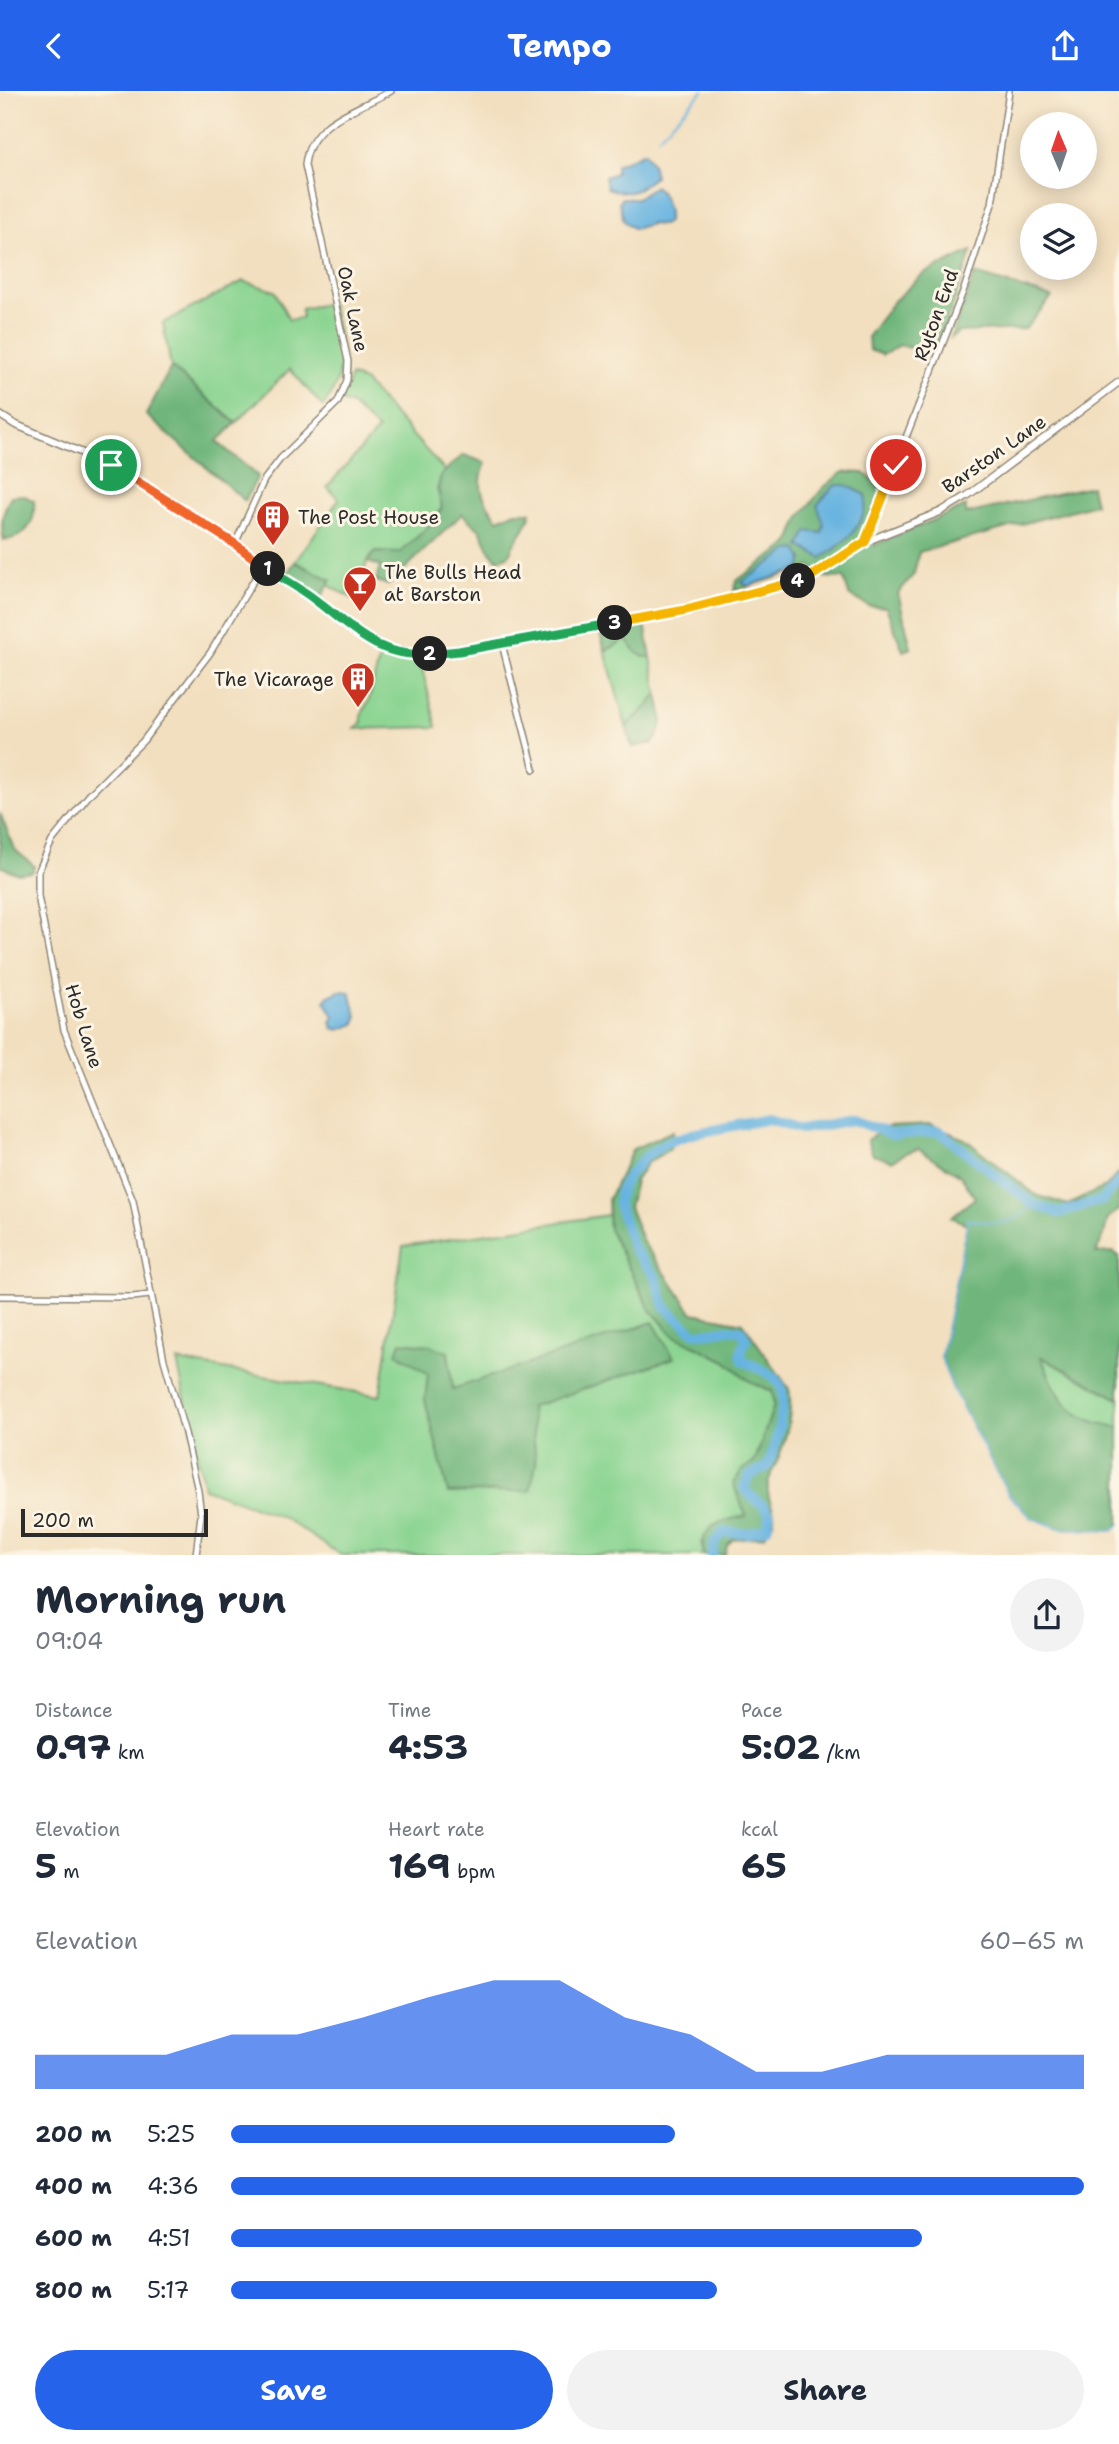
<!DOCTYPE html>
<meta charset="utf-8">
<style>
body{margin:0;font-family:"Shantell Sans",sans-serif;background:#f2f2f3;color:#1f2937;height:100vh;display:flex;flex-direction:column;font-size:26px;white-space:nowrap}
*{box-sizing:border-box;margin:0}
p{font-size:23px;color:#747a83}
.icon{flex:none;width:38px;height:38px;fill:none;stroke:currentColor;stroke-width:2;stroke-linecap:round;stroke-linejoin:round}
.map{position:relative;height:1464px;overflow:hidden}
.panel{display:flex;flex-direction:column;background:#fff;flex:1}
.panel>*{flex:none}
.needle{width:46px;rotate:358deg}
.buttons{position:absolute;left:1020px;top:21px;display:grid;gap:14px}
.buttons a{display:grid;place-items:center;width:77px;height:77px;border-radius:50%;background:#fff;box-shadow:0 4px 18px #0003;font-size:35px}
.scale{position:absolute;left:21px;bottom:18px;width:187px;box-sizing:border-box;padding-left:7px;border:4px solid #2b2b2b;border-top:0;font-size:19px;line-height:24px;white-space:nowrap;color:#2b2b2b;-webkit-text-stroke:5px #fcf5e5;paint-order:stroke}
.pin{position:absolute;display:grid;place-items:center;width:60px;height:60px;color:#fff;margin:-30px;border:4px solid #fff;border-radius:50%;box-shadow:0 2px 7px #0007}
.km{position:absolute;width:35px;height:35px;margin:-18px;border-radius:50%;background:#222;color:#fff;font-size:19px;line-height:35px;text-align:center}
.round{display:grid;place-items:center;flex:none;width:74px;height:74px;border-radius:37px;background:#f2f2f3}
.summary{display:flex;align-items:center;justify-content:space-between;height:119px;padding:0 35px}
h1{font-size:38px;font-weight:700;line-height:52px}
.stats{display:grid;grid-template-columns:repeat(3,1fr);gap:10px;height:119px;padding:7px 35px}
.stats div{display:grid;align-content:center}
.stats b{font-size:35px;font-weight:700}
.stats small{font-size:19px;font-weight:400}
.stats p{font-size:19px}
.chart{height:196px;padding:14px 35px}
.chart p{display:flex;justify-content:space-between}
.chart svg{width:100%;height:126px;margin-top:7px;fill:#2563eb;opacity:.7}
.button{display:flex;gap:14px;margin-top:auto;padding:14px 35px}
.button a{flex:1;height:80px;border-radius:42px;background:#2563eb;color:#fff;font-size:28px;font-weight:700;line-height:80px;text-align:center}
.button a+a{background:#f2f2f3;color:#1f2937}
ul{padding:0 35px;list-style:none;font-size:23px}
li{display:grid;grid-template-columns:112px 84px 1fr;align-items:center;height:52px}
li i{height:18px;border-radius:9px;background:#2563eb}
header{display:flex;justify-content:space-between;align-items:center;height:91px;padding:0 35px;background:#2563eb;color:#fff;font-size:32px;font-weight:700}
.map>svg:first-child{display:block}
</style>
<header><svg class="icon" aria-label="back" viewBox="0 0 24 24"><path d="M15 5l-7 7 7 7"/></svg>Tempo<svg class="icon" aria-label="share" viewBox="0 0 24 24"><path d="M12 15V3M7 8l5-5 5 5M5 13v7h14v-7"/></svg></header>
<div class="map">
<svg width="1119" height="1464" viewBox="0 0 1119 1464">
<rect width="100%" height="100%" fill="#fcf5e5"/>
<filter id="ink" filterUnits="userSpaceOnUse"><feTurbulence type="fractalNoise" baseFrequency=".0143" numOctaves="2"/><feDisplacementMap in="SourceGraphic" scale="14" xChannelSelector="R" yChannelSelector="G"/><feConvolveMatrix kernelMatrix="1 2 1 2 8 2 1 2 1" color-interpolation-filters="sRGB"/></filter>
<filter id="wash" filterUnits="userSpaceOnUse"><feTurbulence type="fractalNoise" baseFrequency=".00686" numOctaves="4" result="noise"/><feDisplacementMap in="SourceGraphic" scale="28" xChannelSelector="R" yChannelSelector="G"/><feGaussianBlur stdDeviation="1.57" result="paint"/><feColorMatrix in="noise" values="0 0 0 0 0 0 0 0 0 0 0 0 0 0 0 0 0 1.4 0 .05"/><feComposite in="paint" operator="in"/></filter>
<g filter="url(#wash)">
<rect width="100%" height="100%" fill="#f2dfbf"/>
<g fill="#8ad491" stroke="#5a805e" stroke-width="2">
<path d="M243,190l32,10 14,29 13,-2 -1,-9 30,-6c9,42 20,66 -8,104l-33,-38 -54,54 -65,-56 -8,-44z"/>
<path d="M351,285l13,5 80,89 -7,19 5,18 -7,13 -35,34 -25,-2 -8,10 -13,37 -26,-14 3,-5 -36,-18 44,-63 -12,-12 51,-57 -26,-25 -11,-4z"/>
<path d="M627,549l17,17h7l7,39 -4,1 -4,7 -24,22 -21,-75 10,-5 6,-5z"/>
<path d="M381,561l39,9 17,66 -82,2 7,-7 -1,-6 8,-16z"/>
<path d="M608,1124l1,14 41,80 23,26 53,26 23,20 23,10 2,14 -19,57 -13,8 4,46 -45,27 3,12h-363l-59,-38 -78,-29 -27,-127 203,35 23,-150z"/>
<path d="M1040,1264l79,44v28c-51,-6 -61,-28 -79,-72z"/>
</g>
<g fill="#6fb67b" stroke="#4d7053" stroke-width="2">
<path d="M972,160l-37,104 -35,-10 -17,10 -14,-5 -1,-14 25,-34 30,-28z"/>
<path d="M975,183l77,23 -27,32 -66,3 -8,6z"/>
<path d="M171,276l65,56 -19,19 41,34 -13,25 -99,-86z"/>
<path d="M464,364l22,8c-11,24 -3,37 12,56l18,-7h15c-3,17 -17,27 -22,43l-11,5 -7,-7 -10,-22 -19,-17 -74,71 -12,-4 4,-15 -13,-4 8,-10 25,1 35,-33 7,-13c-8,-30 -2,-34 22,-52z"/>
<path d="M843,381l21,1 19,16 -22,45 14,11 91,-39v8l125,-28 4,18 -176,48 -5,22 -16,19 13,55 -8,3 -17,-44 -17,-1 -20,-11 -5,-17 -20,-1v-2l-13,-9 -77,25 2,-10 53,-37 11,-27 23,-29z"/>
<path d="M23,404l11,6c2,22 -8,37 -30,39 -4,-15 -1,-30 7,-44z"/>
<path d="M295,471l36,18 -10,18 -36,-22z"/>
<path d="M645,533l6,33c-13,1 -17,-7 -24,-17l-6,1 -6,5 -10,5 -5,-18z"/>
<path d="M658,605c5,18 7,31 -5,47l-21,4 -6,-21 24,-22 4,-7z"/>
<path d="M0,722l14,36 20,17 -1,6 -15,2 -18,-8z"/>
<path d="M931,1034l34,14 71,56 32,10 37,-18 14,-14v37l-11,8 -4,17 -8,18 17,-1 6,4v143l-78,-42c18,43 28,64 78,70v97l-6,7 -54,-3 -27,-10 -23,-23 -56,-106 -12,-32 26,-133 -16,-7 24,-19 -14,-22 -43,-27 -12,4 -14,8 -19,-6 -6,-15 20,-13z"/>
<path d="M673,1040l-3,18 -23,14 -12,18 -6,26 14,35 50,71 50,10 46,66c4,22 -3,49 -11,70 -3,8 -9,17 -10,26 -3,22 18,26 -4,51l-31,3 -6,7 -2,9h-21c-7,-30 19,-35 42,-39l-13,-33 9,-13 13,-9 19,-56 -2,-14 -23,-10 -23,-20 -53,-26 -23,-26 -41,-80 -1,-29 25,-51z"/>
<path d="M653,1231l21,36 -143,49 5,57 -6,27 -82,2 -23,-93 3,-26 -31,-21 4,-11 28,3 19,7 5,37z"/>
</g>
<g fill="#66b3e0" stroke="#486f86" stroke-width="2">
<path d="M645,61l7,12 3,12c-19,16 -23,21 -48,12l-2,-11 11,-4v-8z"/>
<path d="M655,95c10,10 14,23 13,36l-5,3 -13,-1 -16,5 -10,-8 -5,-19 3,-4h15z"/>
<path d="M835,394h11l20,10c2,29 -22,49 -44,63l-22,-12 7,-15 15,2 2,-9 -7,-19z"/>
<path d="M797,458l6,10 -3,10 -52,17 -6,-4 47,-32z"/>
<path d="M339,900l11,1 7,25 -2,7 -16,6 -6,-2 -2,-6 3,-6 -9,-15 2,-4z"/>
</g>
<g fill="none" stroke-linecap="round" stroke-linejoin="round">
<g stroke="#66b3e0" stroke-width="2">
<path d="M658,46l45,-46"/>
<path d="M1033,1113c-16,22 -40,21 -65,15l-27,138 12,32 56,106 23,23 27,10 54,3 6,-6"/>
</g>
<path stroke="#66b3e0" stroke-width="10" d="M712,1464l3,-13 8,-10 25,1 19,-5 3,-14c-7,-12 -19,-15 -26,-26l5,-12 19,-10c6,-15 21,-68 12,-81 -8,-13 -24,-18 -37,-24l-2,-8 5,-14 -4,-8c-17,-6 -31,5 -48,1l-26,-22 -4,-6 -8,-27 -23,-29 -15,-44 2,-13 8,-15 17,-19 20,-14 27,-9 77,-15 32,10 53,-9 39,15 46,-4 94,73 26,9 44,-13 16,-19"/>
</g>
</g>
<g filter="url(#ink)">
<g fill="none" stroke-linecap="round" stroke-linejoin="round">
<g stroke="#8e8575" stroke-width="8">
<g id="minor">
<path d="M865,451l99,-253 28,-85 17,-113"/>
<path d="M235,453l29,-64 17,-22 57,-56 9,-22 1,-19 -43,-196c4,-44 53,-55 86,-74"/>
<path d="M502,553l32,125"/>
<path d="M0,1205l133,1 17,-2"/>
<path d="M196,1464l5,-40 -3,-24 -13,-58 -21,-73 -31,-159 -69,-171 -26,-134v-24l14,-31 38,-47 53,-53 67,-88 53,-88"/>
</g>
</g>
<g stroke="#8e8575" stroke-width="9">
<path id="tertiary" d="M0,324l14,9 97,41 124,79 28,21 50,33 42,35 32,16 33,6 82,-11 184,-34 94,-23 30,-10 55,-35 75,-30 27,-16 152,-114"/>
</g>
<use href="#minor" stroke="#fff" stroke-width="5"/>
<use href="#tertiary" stroke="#fff" stroke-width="6"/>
</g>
</g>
<g fill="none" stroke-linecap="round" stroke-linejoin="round" filter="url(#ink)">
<g stroke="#fff" stroke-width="14">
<path id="split-1" d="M111,374l124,79 33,25"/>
</g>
<g stroke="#fff" stroke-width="14">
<path id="split-2" d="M268,478c15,10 32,19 46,30 37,28 64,60 116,55"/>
</g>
<g stroke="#fff" stroke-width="14">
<path id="split-3" d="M430,563l29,-3 156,-28"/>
</g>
<g stroke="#fff" stroke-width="14">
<path id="split-4" d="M615,532l71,-13 112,-29"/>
</g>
<g stroke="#fff" stroke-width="14">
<path id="split-5" d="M798,490l12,-4 55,-35 31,-77"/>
</g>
<use href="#split-1" stroke="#f0652b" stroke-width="9"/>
<use href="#split-2" stroke="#22a559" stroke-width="9"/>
<use href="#split-3" stroke="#22a559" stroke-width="9"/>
<use href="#split-4" stroke="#f5b400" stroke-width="9"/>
<use href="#split-5" stroke="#f5b400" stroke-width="9"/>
</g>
<defs>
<g id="building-pin" transform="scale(1.75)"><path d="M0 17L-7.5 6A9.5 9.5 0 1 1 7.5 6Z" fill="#c8321e" stroke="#fcf5e5"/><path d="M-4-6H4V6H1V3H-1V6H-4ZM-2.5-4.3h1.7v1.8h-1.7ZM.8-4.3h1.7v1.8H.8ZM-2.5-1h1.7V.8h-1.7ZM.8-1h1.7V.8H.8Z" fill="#fff"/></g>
<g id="bar-pin" transform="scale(1.75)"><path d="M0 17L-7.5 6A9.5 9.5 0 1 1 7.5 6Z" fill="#c8321e" stroke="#fcf5e5"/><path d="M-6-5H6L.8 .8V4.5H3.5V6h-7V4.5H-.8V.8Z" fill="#fff"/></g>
</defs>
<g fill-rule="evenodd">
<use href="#building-pin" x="273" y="426"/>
<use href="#bar-pin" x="360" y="492"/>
<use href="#building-pin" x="358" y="588"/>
</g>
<g text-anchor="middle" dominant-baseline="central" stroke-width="6" stroke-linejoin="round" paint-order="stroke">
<g font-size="19" fill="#2b2b2b" stroke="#fcf5e5">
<text transform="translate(353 218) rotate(78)">Oak Lane</text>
<text transform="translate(936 224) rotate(-70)">Ryton End</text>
<text transform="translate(994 363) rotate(-35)">Barston Lane</text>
<text transform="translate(84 935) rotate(73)">Hob Lane</text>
</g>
<g font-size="19" fill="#2b2b2b" stroke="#fcf5e5" text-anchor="start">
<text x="298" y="426">The Post House</text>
<text x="384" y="481">The Bulls Head<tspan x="384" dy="22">at Barston</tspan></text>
<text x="334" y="588" text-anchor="end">The Vicarage</text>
</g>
</g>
</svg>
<div class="buttons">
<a><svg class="needle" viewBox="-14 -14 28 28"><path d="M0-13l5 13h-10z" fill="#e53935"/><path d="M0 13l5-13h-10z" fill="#747a83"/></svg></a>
<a><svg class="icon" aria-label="layers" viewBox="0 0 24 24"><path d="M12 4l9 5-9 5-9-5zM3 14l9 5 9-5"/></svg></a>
</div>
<div class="scale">200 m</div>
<div class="pin" style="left:111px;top:374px;background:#1e9e55"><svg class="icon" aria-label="arrive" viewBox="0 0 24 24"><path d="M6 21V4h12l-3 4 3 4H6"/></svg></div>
<div class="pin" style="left:896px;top:374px;background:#d93025"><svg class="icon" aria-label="check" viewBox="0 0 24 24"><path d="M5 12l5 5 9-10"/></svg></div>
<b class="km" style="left:268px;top:478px">1</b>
<b class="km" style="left:430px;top:563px">2</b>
<b class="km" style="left:615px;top:532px">3</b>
<b class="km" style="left:798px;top:490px">4</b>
</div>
<section class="panel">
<div class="summary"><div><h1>Morning run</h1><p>09:04</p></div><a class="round"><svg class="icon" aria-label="share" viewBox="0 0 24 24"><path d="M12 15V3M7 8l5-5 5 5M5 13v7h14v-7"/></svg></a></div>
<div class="stats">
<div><p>Distance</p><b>0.97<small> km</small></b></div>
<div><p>Time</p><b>4:53</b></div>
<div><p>Pace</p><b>5:02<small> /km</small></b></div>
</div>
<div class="stats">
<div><p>Elevation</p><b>5<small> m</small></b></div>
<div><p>Heart rate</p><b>169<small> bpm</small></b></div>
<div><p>kcal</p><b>65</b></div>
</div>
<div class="chart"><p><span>Elevation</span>60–65 m</p>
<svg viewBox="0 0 160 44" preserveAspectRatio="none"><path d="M0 44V32L10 32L20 32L30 25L40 25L50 19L60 12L70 6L80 6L90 19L100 25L110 38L120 38L130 32L140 32L150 32L160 32V44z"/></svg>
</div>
<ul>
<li><b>200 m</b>5:25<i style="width:52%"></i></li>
<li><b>400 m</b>4:36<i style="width:100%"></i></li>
<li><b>600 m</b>4:51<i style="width:81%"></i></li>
<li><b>800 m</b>5:17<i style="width:57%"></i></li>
</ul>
<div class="button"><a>Save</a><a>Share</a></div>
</section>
